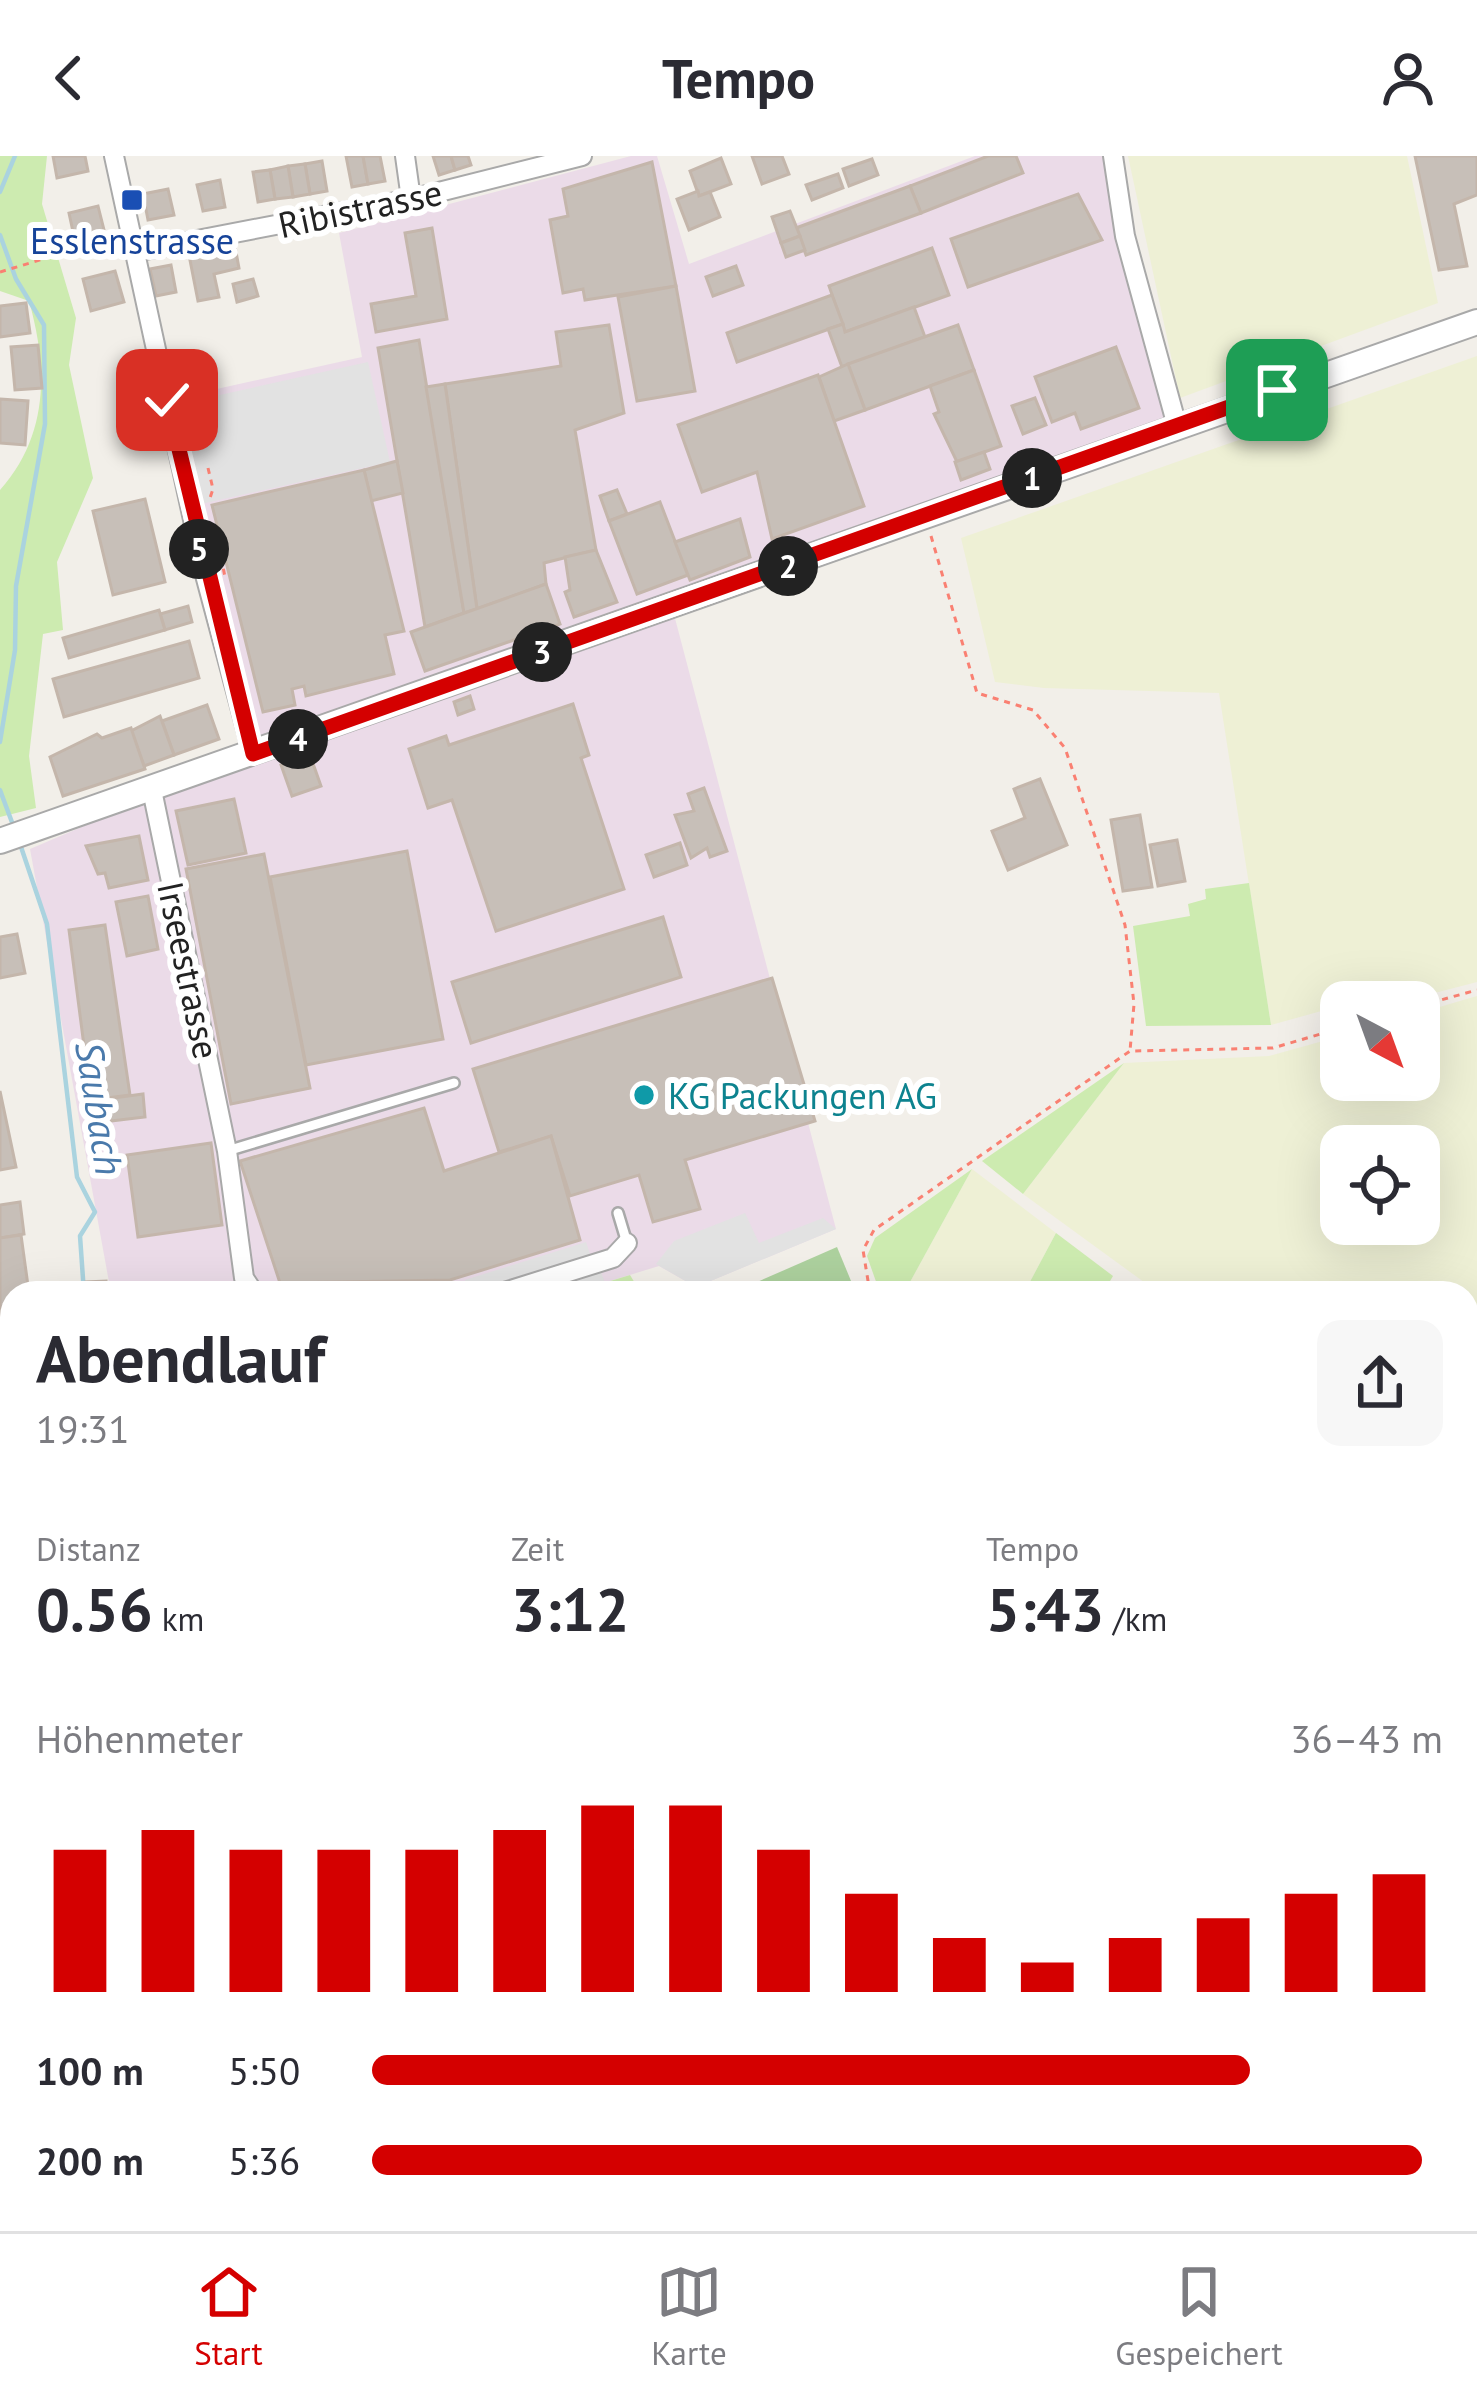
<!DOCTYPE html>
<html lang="de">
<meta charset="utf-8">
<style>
body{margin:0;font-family:"PT Sans",sans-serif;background:#f7f7f7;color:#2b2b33;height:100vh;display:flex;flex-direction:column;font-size:45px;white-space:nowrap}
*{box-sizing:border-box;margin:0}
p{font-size:39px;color:#7c7c81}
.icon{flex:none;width:66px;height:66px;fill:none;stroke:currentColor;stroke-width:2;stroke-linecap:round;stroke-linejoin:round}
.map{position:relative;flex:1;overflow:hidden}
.side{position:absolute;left:0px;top:1125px;width:1479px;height:951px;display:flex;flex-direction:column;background:#fff;border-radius:36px 36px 0 0;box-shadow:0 12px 48px #0002}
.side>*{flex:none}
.needle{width:78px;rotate:139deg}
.buttons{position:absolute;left:1320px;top:825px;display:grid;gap:24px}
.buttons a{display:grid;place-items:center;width:120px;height:120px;border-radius:24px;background:#fff;box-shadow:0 12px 48px #0002;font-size:60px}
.pin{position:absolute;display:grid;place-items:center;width:102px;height:102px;color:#fff;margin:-51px;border-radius:24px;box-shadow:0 6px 18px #0006}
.km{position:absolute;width:60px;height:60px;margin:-30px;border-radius:50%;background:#222;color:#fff;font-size:33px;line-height:60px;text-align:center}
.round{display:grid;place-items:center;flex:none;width:126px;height:126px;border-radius:24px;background:#f7f7f7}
.head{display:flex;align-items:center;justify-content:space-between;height:204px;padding:0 36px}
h1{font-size:66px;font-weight:700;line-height:90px}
.stats{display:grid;grid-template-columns:repeat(3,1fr);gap:18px;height:204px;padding:12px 36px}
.stats div{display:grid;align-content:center}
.stats b{font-size:60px;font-weight:700}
.stats small{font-size:33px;font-weight:400}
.stats p{font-size:33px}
.chart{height:336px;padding:24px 36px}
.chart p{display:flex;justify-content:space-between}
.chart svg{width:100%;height:216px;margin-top:12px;stroke:#d40000;stroke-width:6}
ul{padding:0 36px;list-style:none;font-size:39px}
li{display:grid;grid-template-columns:192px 144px 1fr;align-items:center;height:90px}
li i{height:30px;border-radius:15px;background:#d40000}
header{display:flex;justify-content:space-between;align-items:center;height:156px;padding:0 36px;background:#fff;font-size:54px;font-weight:700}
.tab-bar{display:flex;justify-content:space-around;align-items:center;height:168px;border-top:3px solid #e1e1e2;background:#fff;font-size:33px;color:#7c7c81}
.tab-bar a{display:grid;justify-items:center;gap:6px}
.tab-bar .selected{color:#d40000}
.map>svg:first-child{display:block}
</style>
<header><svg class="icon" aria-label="back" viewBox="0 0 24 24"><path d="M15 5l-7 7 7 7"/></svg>Tempo<svg class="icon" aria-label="person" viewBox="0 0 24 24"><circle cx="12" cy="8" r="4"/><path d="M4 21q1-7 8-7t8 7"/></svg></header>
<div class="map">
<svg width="1477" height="2075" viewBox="0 0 1477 2075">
<rect width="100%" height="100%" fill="#f2efe9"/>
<path fill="#e0dfdf" d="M1467,1623l10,5v222l-10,4z"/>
<path fill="#f2dad9" d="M1095,2064h252l-6,11h-271z"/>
<g fill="#ebdbe8">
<path d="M631,0h26l32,108 286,-108h138l64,270 -505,181 164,622 -140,58 -37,-21 -88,27h-460l-81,-444 223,-95 -86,-354 195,-43 -23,-124z"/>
<path d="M978,2064h117l-25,11h-117z"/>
</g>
<g fill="#eef0d5" fill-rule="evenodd">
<path d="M1128,0h279l31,147 -258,95z"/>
<path d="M1477,200v626l-73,19 -7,-11 -126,35 -52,-332 -175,-5 -49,-6 -34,-144z"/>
<path d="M1477,840v362l-10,4v-69h-308l-136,-99 101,-131 145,-7 72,-20v44h78v-67zM1341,990h78v78h-78z"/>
<path d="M972,1013l84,64 -32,60h-120z"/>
<path d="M1477,1215v284l-10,3v-283z"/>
</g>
<g fill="#cdebb0">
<path d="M0,0h47l-5,48 34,114 -7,47 24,113 -36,84 6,68 -20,4 -14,122 7,52 -36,9v-327c49,-55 48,-122 29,-189l-29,-10z"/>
<path d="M1249,727l22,142 -125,1 -13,-100 57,-10 -2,-12 18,-5 -1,-10z"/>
<path d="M1124,907l-101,131 -41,-33z"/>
<path d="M972,1013l-68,124h-24l-13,-37 8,-18z"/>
<path d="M1056,1077l57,43 -10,17h-79z"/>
<path d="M630,1119l11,18h-70z"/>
<path d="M1477,1499v129l-10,-5v-121z"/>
</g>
<path fill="#add19e" d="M837,1091l19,46h-124z"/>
<g fill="#e2e2e2">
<path d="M368,206l22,100 -189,42 -22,-100z"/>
<path d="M745,1057l14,30 64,-25 13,11 -140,58 -40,-23 18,-23z"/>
<path d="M586,1086l4,12 -121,38 -4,-12z"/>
<path d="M601,1116l4,11 -34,10h-42z"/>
</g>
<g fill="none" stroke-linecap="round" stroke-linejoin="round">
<g stroke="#aad3df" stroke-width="4.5">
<path d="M0,36l15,-36"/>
<path d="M0,79l16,44 28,46 1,99 -29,162 -1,64 -15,92"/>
<path d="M0,634l13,35"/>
<path d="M19,685l28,83 30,253 18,35 -15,24 4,57"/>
</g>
</g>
<g fill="#c7bfb8" stroke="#c4b6ab" stroke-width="3">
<path d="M53,0h32l3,15 -31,7z"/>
<path d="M346,0h17l5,28 -16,3z"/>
<path d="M363,0h17l5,25 -17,3z"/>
<path d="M433,0h18l4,14 -16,5z"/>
<path d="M451,0h17l3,9 -16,5z"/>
<path d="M752,0h30l7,18 -27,10z"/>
<path d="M988,0h28l7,17 -102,40 -11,-27z"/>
<path d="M1415,0h62v39l-23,9 13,62 -28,4z"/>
<path d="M721,2l10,26 -32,12 -9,-25z"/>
<path d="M872,3l6,16 -29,11 -6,-17z"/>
<path d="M322,5l5,30 -17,3 -5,-30z"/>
<path d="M652,6l24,124 -91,14 -2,-11 -20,4 -13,-73 18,-4 -5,-27z"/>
<path d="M305,8l5,30 -17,3 -5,-31z"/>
<path d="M288,10l5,31 -18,2 -5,-29z"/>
<path d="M270,14l5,29 -17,3 -5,-30z"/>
<path d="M838,18l5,14 -31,12 -6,-15z"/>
<path d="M220,24l5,27 -22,4 -6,-26z"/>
<path d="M910,30l11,27 -115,42 -10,-27z"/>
<path d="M168,33l6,26 -26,5 -5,-26z"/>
<path d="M698,35l1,5 11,-4 10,25 -31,13 -12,-31z"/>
<path d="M1078,38l24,46 -134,47 -17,-48z"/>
<path d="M98,50l7,28 -30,7 -6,-28z"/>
<path d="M790,55l10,25 -19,7 -9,-26z"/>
<path d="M432,72l15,91 -71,13 -5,-28 45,-8 -11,-63z"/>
<path d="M800,80l5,14 -19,7 -5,-14z"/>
<path d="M234,85l5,27 -25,6 5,23 -21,4 -10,-51z"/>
<path d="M932,92l17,47 -104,37 -16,-46z"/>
<path d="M171,109l5,27 -20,4 -6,-27z"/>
<path d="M736,110l7,19 -30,11 -7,-19z"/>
<path d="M115,115l9,31 -33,9 -8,-32z"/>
<path d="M253,123l5,17 -21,6 -4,-18z"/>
<path d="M676,130l19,105 -58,10 -19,-104z"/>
<path d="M832,139l11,29 -106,38 -10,-29z"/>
<path d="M26,147l4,30 -30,4v-31z"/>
<path d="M914,151l11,30 -83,30 -14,-38 15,-5 2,8z"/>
<path d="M609,169l15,88 -49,17 21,120 -52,13 2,21 -69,25 -32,-225 116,-18 -5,-34z"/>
<path d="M958,169l16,45 -109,40 -17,-46z"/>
<path d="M419,184l45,273 -39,14 -47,-279z"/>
<path d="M38,189l4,43 -27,2 -4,-43z"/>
<path d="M1116,191l23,61 -58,21 -6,-16 -23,9 -17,-45z"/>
<path d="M848,208l17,46 -31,11 -15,-44z"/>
<path d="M974,214l27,76 -44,16 -23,-48 5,-2 -9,-26z"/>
<path d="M818,219l46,131 -92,33 -15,-67 -55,20 -24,-67z"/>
<path d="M445,228l32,225 -13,4 -38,-226z"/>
<path d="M1035,242l11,27 -23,9 -11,-28z"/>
<path d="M0,243l28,2 -3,44 -25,-2z"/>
<path d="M984,296l6,17 -29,11 -6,-18z"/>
<path d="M397,305l6,32 -32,8 -7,-31z"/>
<path d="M364,314l40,161 -19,4 9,39 -88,22 -2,-10 -12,3 3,16 -32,7 -51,-207z"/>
<path d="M617,334l10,24 -18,7 -9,-25z"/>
<path d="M145,343l20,83 -52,13 -20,-84z"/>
<path d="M660,346l28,73 -51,19 -28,-73z"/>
<path d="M740,363l10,38 -60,23 -15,-38z"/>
<path d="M596,394l21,52 -43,15 -9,-25 5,-2 -5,-33z"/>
<path d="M546,428l14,40 -135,47 -14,-39z"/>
<path d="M188,450l4,16 -27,8 -5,-16z"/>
<path d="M159,454l6,20 -96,28 -6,-20z"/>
<path d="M189,485l10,37 -135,39 -11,-38z"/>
<path d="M470,540l4,13 -16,6 -4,-13z"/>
<path d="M573,548l16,51 -8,3 43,131 -128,42 -44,-131 -24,8 -19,-59 37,-13 3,9z"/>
<path d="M207,549l12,34 -45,16 -12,-34z"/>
<path d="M160,560l14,39 -30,11 -13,-35z"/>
<path d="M131,572l14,41 -82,27 -13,-39 47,-23 5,4z"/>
<path d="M310,599l11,31 -29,10 -11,-31z"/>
<path d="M1040,623l27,66 -59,25 -16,-39 33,-13 -11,-29z"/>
<path d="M704,632l23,63 -17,6 -3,-9 -16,10 -16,-43 19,-4 -6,-17z"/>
<path d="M234,643l12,54 -58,12 -12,-54z"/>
<path d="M1140,659l12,72 -29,4 -12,-71z"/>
<path d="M139,680l9,44 -39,8 -4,-15 -7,1 -12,-28z"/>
<path d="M1177,684l8,41 -27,5 -8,-41z"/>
<path d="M680,687l7,22 -33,12 -8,-22z"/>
<path d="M407,695l36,188 -137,26 -36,-188z"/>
<path d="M264,698l46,234 -79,16 -45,-235z"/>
<path d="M148,740l10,53 -31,7 -11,-54z"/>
<path d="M663,761l18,60 -210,66 -19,-61z"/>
<path d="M105,769l25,170 -39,5 -22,-170z"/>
<path d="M17,778l8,39 -25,5v-41z"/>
<path d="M772,822l43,143 -130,39 15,49 -47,13 -14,-47 -69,21 -19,-60 -52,16 -26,-83z"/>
<path d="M0,935l16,76 -16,3z"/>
<path d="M143,938l2,23 -51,6 -3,-22z"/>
<path d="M424,952l20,63 107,-35 29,104 -130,40 -170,3 -40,-122z"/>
<path d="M211,987l11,82 -84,12 -11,-82z"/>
<path d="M20,1046l4,32 -24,4v-33z"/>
<path d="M21,1079l8,58h-17v30l-12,2v-87z"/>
<path d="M106,1125v12h-20v-11z"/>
<path d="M12,1208v45l-12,3v-45z"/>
<path d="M12,1281v29l-5,1 -6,-28z"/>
<path d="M5,1506l7,40 -12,2v-41z"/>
<path d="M0,1587l8,35 -8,2z"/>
<path d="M12,1641v72l-10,2 -2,-71z"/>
<path d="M1472,1725l5,3v34l-10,-5z"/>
<path d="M1467,1787l10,3 -9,28h-1z"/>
<path d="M0,1939l7,33 -1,6h-6z"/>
<path d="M12,2019v39l-12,3v-40z"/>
<path d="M252,2064h79l2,11h-79z"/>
<path d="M503,2064h28l1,11h-72v-5z"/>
<path d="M605,2064h16l1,9 -15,2z"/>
<path d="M867,2064h49l2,5 -47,6z"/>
<path d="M1214,2064h21l5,11h-52z"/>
<path d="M1246,2064h51l4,11h-60l-3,-8z"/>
</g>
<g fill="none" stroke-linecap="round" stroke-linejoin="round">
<g stroke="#a9a9a9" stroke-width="14">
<g id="service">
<path d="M227,995l227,-68"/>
<path d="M618,1057l9,30"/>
<path d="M0,1192l12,-3"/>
<path d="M1086,2075l26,-11"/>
</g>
</g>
<g stroke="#a9a9a9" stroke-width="22">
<g id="minor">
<path d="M114,0l91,419 48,180"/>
<path d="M405,0l6,43"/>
<path d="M1113,0l12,80 52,190"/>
<path d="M135,96l276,-53 171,-43"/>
<path d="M152,634l75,361 17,127 10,15"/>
<path d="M501,1137l112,-35 14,-15"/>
<path d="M1467,1632l10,5"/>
<path d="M0,1822l12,-6"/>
<path d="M551,2064l1,11"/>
<path d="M666,2075l26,-11"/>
</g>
</g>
<g stroke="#a9a9a9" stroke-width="28">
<path id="tertiary" d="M0,685l1477,-519"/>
</g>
<g stroke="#a06b00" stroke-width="34">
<g id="primary">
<path d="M0,1860l12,54"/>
<path d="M1467,1918l10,-9"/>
<path d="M46,2064l3,11"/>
<path d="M1352,2075l5,-11"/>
</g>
</g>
<g stroke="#dc2a67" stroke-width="40">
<g id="motorway">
<path d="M1467,1990l10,5"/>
<path d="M1467,2021l10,2"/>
<path d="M1387,2075l15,-11"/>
</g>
</g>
<g stroke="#fa8072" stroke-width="3" stroke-dasharray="6 6" stroke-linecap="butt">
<path d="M0,116l50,-15 65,-4"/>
<path d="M208,312l5,21 -4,12"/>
<path d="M931,380l46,157 56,17 32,38 60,177 9,79 -4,47"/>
<path d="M221,401l4,20"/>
<path d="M1419,850l58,-16"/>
<path d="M870,1137l-7,-43 11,-20 256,-179 143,-3 68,-20"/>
<path d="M1467,1210l10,-4"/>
<path d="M0,1264l1,-8"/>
<path d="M372,2064l2,11"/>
<path d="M450,2064l2,11"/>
<path d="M372,2067l14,-3"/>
<path d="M82,2075l47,-11"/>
</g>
<use href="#service" stroke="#fff" stroke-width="9"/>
<use href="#minor" stroke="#fff" stroke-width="18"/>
<use href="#tertiary" stroke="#fff" stroke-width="24"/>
<use href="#primary" stroke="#fcd6a4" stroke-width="30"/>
<use href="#motorway" stroke="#e892a2" stroke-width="36"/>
<g stroke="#707070" stroke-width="4.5" stroke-dasharray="24 24" stroke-linecap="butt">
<path d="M1467,1873l10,-4"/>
<path d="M970,2075l25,-11"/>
<path d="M1000,2075l25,-11"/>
</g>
</g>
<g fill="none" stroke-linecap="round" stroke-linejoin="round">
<g stroke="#fff" stroke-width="24">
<path id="route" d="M167,244l86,354 1024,-364"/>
</g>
<use href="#route" stroke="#d40000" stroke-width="15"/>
</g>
<rect fill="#1a4fb4" stroke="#fff" stroke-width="4.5" x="120" y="32" width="24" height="24" rx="6"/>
<circle fill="#0f9aa8" stroke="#fff" stroke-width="4.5" cx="644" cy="939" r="12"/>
<g text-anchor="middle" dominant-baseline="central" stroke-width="12" stroke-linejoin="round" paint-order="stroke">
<g font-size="36" fill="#222" stroke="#fff">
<text transform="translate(360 52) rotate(-12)">Ribistrasse</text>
<text transform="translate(189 814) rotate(78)">Irseestrasse</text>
</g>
<g font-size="36" fill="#164399" stroke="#fff">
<text x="132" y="84">Esslenstrasse</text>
</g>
<g font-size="36" fill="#0d838f" stroke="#fff" text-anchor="start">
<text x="668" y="939">KG Packungen AG</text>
</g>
<g font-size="39" font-style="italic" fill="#4a7aab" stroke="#fff">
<text transform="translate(100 952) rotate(81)">Saubach</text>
</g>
</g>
</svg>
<div class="buttons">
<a><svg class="needle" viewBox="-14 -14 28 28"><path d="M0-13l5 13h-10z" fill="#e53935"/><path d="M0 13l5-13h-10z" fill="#7c7c81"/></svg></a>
<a><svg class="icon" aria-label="locate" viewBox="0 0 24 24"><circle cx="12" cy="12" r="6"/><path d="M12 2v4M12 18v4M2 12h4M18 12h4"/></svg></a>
</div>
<div class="pin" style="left:1277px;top:234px;background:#1e9e55"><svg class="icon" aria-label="arrive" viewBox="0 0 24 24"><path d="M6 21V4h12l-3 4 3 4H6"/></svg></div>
<div class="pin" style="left:167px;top:244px;background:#d93025"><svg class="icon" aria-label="check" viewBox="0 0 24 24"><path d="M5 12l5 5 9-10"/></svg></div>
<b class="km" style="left:1032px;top:322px">1</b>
<b class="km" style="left:788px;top:410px">2</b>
<b class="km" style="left:542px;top:496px">3</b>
<b class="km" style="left:298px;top:583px">4</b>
<b class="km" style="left:199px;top:393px">5</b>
<section class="side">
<div class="head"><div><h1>Abendlauf</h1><p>19:31</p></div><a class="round"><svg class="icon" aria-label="share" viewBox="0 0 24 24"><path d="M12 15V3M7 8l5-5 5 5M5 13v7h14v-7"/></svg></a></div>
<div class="stats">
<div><p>Distanz</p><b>0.56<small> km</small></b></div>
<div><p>Zeit</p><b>3:12</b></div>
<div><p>Tempo</p><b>5:43<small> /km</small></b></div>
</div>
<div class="chart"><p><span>Höhenmeter</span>36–43 m</p>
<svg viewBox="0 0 160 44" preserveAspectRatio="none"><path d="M5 44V15M15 44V11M25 44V15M35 44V15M45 44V15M55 44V11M65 44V6M75 44V6M85 44V15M95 44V24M105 44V33M115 44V38M125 44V33M135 44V29M145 44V24M155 44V20"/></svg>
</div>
<ul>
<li><b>100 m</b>5:50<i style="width:82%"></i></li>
<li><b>200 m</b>5:36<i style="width:98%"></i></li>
</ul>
</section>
</div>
<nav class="tab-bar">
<a class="selected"><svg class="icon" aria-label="home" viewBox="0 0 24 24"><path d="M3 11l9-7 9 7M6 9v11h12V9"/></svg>Start</a>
<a><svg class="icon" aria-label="map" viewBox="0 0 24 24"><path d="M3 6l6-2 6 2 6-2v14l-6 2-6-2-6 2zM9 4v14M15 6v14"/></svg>Karte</a>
<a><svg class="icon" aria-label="saved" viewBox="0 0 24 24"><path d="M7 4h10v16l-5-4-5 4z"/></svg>Gespeichert</a>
</nav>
